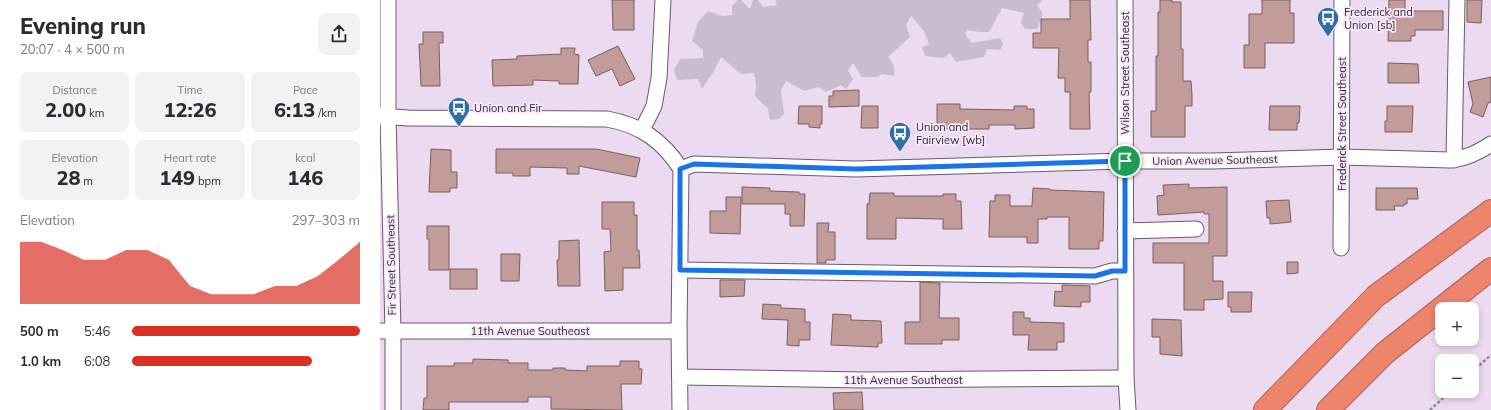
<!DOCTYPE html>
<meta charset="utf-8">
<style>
body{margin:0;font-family:Mulish,sans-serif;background:#f2f2f3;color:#2b2b33;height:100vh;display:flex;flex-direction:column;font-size:15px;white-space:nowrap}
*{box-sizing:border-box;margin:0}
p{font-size:13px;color:#7c7c81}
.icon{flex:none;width:22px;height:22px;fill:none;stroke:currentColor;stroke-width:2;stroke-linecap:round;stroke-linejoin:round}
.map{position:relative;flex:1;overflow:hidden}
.panel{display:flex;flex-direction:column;background:#fff;width:380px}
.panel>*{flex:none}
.controls{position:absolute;left:1055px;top:302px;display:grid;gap:8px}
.controls a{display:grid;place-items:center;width:44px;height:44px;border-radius:8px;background:#fff;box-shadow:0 2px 6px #0003;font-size:20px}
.pin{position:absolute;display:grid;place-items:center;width:34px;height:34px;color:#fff;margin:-17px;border:2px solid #fff;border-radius:50%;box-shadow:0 1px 4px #0007}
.round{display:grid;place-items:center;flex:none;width:42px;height:42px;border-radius:8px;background:#f2f2f3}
.overview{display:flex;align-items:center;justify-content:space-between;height:68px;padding:0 20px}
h1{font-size:22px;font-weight:800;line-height:30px}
.figures{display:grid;grid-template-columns:repeat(3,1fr);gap:6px;height:68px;padding:4px 20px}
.figures div{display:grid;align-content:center;border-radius:8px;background:#f2f2f3;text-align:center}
.figures b{font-size:20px;font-weight:800}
.figures small{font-size:11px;font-weight:400}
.figures p{font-size:11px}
.chart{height:112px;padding:8px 20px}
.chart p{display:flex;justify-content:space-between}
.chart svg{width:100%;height:72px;margin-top:4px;fill:#d93025;opacity:.7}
ul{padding:0 20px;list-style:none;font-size:13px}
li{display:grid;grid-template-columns:64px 48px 1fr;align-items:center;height:30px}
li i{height:10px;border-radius:5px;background:#d93025}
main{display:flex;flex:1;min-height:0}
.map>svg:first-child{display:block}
</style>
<main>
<section class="panel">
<div class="overview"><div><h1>Evening run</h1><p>20:07 · 4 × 500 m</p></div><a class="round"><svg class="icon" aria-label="share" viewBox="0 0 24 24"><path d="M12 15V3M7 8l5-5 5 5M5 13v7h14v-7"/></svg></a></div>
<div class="figures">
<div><p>Distance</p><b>2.00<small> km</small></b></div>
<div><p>Time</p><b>12:26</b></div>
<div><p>Pace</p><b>6:13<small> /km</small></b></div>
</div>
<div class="figures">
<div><p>Elevation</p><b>28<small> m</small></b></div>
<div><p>Heart rate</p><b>149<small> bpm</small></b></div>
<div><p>kcal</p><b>146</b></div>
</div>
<div class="chart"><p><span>Elevation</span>297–303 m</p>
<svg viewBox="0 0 160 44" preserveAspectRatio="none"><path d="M0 44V6L10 6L20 11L30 17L40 17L50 11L60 11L70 17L80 33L90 38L100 38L110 38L120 33L130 33L140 27L150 17L160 6V44z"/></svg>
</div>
<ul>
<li><b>500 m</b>5:46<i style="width:100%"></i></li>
<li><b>1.0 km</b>6:08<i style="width:79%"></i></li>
</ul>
</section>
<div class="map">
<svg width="1111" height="410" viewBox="0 0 1111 410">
<rect width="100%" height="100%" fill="#ecdaf1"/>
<path fill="#cbbbd0" d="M358,0h3l9,9 3,-9h5l5,7 14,-2 -2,-5h268l-6,5 6,9 -6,15h-12l-4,-6 3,-10 -22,-5 -13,24h-9l-13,-2 -2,4 7,9 28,-5 3,6 -3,6 -13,-1 -3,8 -28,5 -6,-9 -7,5 -18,-2 -3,-9 7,-3 -5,-13 -13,-15 -5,9 4,12 -22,20c6,6 7,11 6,19l-12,-2 -5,3h-15l-9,-14 -5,8 5,8 -7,10 -5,-4 -15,7 -7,-5 -15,4 -18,-10 -5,9 3,24 -5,5 -9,1 -2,-11 -13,-13 1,-11 -2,-12 -13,1 -20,-17 -7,14 -12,18 -4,-10 -21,1 -3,-10 6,-11 23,-1v-8l-11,-9 6,-19 10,-11 14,5 10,-1v-9z"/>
<g fill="#c19c9b" stroke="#795e5d">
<path d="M232,0h22v30h-21z"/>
<path d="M690,0h20l1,40h-3v22h3v30h-2l1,37h-20v-37h-5v-14h-7l1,-30h-26v-15h8v-14h29z"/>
<path d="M780,0h12v2h9v47h2v32h8l1,14v11h-7v31h-34v-26h5v-55h2v-44h2z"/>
<path d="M882,0h28v13h4v30h-29v25h-21v-23h5v-31h13z"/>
<path d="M1009,0h16v11h38v19h-28v6h-4v5h-23z"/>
<path d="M1087,0h15l-1,23 -14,-1z"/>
<path d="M43,32h20v11h-4l1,43h-19l-2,-42h4z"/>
<path d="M238,46l17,33 -15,7 -8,-17 -16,7 -8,-16z"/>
<path d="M181,48h14l-1,6 5,1 -1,29h-19v-3l-26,-1v5l-40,1 -1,-26 25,-1v-3l44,-2z"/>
<path d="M1008,63l30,1 1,19h-31z"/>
<path d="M1111,77v25l-3,1 -5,14 -13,-5 3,-8 -5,-22z"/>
<path d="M479,90v16l-30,1v-11h4v-5z"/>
<path d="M557,104h23v5l54,1v-4h13v3h7v19l-19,1v-4h-26v4h-52z"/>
<path d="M419,106h23v18h-2v4l-11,-1v-3h-11z"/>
<path d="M482,106h16v22h-17z"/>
<path d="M890,106h30l-1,17h-2v7h-28z"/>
<path d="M1007,106h26l-1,26h-27v-11h2z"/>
<path d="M51,149l20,1v22h6v16h-7v4h-21z"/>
<path d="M116,149h100l44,9 -4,19 -57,-11v8h-12v-6l-37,-1v9h-17v-3h-17z"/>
<path d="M809,184v4l38,-1v69h-14v25h10v18l-19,1v10h-20v-47h-31v-20h56v-29h-5v-2l-46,3 -1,-19 7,-1 -1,-10z"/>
<path d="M362,187l28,1v3l29,1v2h6l-1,32h-14v-12h-5v-10h-43z"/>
<path d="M653,188l17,1v1l54,2 -1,49h-4v8h-30v-32h-22v2h-9v24h-11v-6h-38l1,-36h5v-6h15v11h22z"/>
<path d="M996,188h41l1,11h-11v5h-3v2h-10l1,4h-19z"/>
<path d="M490,193h24v3h49v-2h13v7h5l1,28h-19v-10l-47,-1v21h-29v-35h2z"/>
<path d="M346,197h15l-1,37 -30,-1v-22h16z"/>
<path d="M909,200l2,22 -21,2v-6h-3l-1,-17z"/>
<path d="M222,202h32v13h3v35h2l1,18h-17v22l-18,1 -1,-39 7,-1 -1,-22h-8z"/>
<path d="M437,223h12l-1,9h7v28h-9v3h-9z"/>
<path d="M47,226h22v44h-20v-31h-2z"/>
<path d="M199,240l1,46h-22l-1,-26h2v-19z"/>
<path d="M121,254h19l-1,27h-18z"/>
<path d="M907,262h11v11l-11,1z"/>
<rect x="70" y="269" width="27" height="20"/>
<path d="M340,280h25l-1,16 -24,1z"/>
<path d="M540,282l20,1 -1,35h20v22h-17v4h-37v-22h15z"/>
<path d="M682,285l28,1v16h-9v5l-27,-1 1,-15 7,1z"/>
<path d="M848,292h24l-1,20h-20v-5h-3z"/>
<path d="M383,304l18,1v3l24,1v13h5v18h-11v6l-12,-1 1,-25 -26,-1z"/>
<path d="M633,312h11v6h6v4l34,1v19h-7v8h-29l1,-15h-16z"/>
<path d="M453,314l18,1v5l30,1 1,22h-4v4l-47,-2z"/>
<path d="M772,319l29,1 1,36 -22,-2v-17h-8z"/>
<path d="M93,359l35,1v3h20v7h25v-2h12v2l22,1v-5h33v-5h19v8h3l-1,15h-20l1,26 -71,-1v-12h-23v5h-79v8h-26l1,-12h3v-32h27v-3h19z"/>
<path d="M482,392l1,18h-29l-1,-17z"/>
</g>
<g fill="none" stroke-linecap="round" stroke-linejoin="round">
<g stroke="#695a6e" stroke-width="17">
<g id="minor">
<path d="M8,0v115l5,217v78"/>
<path d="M745,0l1,378 2,32"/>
<path d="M0,116l28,2 199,1c33,6 55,21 74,50"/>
<path d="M262,130l12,-24 5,-28 4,-78"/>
<path d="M1074,160l3,-160"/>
<path d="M301,169l13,-5 162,5 269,-8h88l129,-4 108,3c17,-2 27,-7 41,-16"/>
<path d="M745,231l71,-2"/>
<path d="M961,248l1,-248"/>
<path d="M300,270l415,6 17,-5h13"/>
<path d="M0,331h299"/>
<path d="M300,377l184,3 262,-2"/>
<path d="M300,410l-1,-79 2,-162"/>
</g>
</g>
<g stroke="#ab6457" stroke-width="24">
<g id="highway">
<path d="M885,410l111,-114 115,-85"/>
<path d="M948,410l57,-57 106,-84"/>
</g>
</g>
<g stroke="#958898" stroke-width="2.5" stroke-dasharray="3 2" stroke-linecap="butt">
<path d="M1092,372l19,-17"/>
<path d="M1050,410l21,-19"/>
</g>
<use href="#minor" stroke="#fff" stroke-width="15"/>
<use href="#highway" stroke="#ed846b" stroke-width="22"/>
</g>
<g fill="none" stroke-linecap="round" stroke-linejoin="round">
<g stroke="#fff" stroke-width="8">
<path id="route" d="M745,161v110h-13l-17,5 -415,-6v-101l14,-5 162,5z"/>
</g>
<use href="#route" stroke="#1a73e8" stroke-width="5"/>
</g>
<defs>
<g id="bus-pin" transform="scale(1.15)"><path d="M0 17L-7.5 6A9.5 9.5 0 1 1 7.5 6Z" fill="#306fa6" stroke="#f9e7fe"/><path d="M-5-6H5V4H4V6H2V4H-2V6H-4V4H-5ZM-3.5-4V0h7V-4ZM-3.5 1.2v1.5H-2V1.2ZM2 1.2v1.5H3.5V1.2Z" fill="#fff"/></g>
</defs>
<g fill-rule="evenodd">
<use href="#bus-pin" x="948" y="18"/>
<use href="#bus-pin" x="79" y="108"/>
<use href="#bus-pin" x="520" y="133"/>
</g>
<g text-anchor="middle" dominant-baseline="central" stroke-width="3.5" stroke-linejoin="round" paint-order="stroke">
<g font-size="11" fill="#312a32" stroke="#f9e7fe" text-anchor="start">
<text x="964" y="12">Frederick and<tspan x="964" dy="13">Union [sb]</tspan></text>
<text x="94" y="108">Union and Fir</text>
<text x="536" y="127">Union and<tspan x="536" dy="13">Fairview [wb]</tspan></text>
</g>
<g font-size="11" fill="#312a32" stroke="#f9e7fe">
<text transform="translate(745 73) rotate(-90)">Wilson Street Southeast</text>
<text transform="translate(962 124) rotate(-90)">Frederick Street Southeast</text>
<text transform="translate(835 160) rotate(-1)">Union Avenue Southeast</text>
<text transform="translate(11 265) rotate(-91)">Fir Street Southeast</text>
<text x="150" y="331">11th Avenue Southeast</text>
<text x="523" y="380">11th Avenue Southeast</text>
</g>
</g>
</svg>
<div class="controls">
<a>+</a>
<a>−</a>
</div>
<div class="pin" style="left:745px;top:161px;background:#1e9e55"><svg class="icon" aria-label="arrive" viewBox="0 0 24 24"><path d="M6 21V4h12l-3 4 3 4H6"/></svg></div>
</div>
</main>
